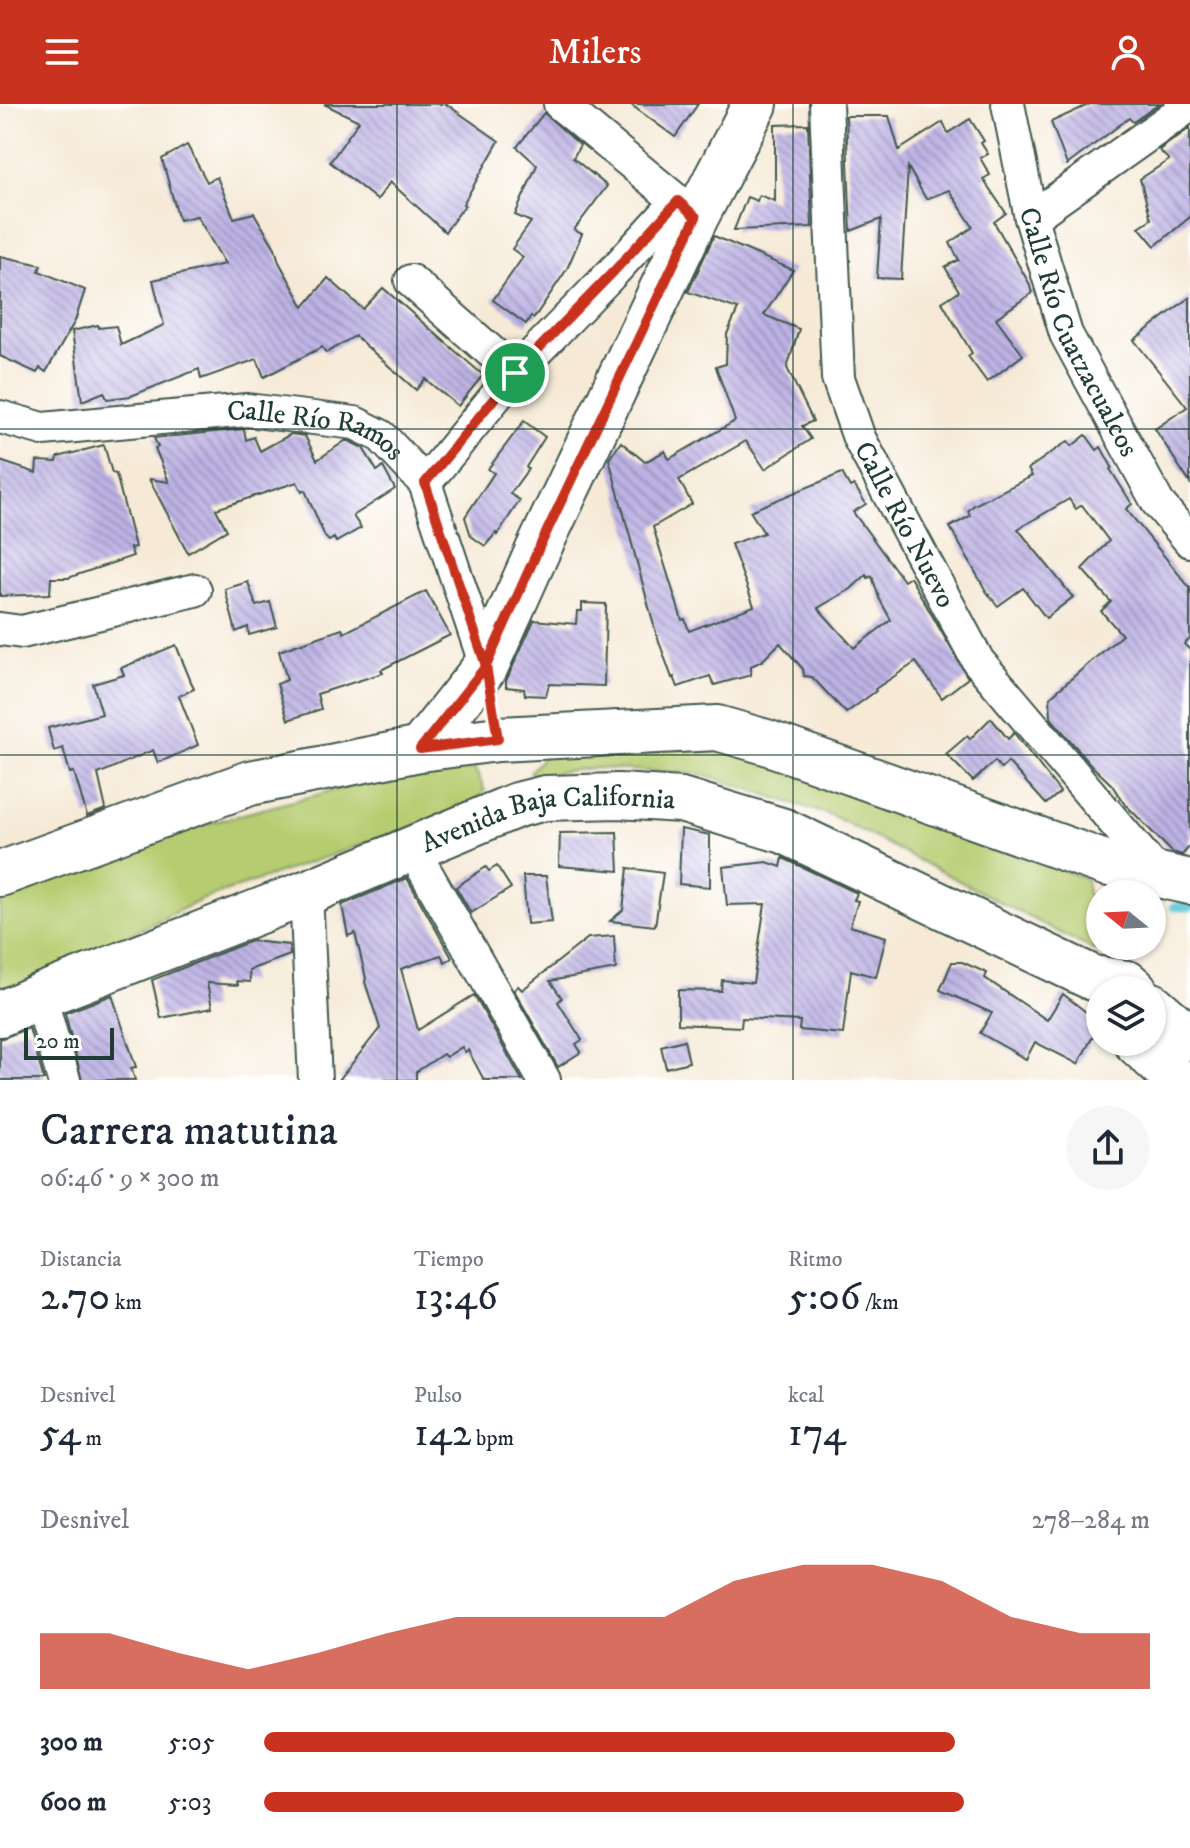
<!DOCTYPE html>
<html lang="es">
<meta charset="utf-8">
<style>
body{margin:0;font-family:"IM FELL DW Pica",serif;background:#f6f6f7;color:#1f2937;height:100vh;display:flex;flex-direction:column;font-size:30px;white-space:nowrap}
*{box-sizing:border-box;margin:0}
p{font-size:26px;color:#747a83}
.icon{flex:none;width:44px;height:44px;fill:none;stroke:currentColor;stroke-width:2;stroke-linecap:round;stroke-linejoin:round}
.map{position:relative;height:976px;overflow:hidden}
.details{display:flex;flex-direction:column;background:#fff;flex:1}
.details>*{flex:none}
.needle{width:52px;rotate:288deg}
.tools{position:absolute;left:1086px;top:776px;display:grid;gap:16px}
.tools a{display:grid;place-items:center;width:80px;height:80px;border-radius:50%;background:#fff;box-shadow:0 2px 6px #0004;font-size:40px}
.scale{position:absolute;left:24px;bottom:20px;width:90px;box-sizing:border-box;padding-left:8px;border:4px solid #1f3d34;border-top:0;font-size:22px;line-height:28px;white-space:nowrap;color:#1f3d34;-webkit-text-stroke:6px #fff;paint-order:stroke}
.pin{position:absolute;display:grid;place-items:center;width:68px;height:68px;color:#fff;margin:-34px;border:4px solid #fff;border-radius:50%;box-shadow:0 2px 8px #0007}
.round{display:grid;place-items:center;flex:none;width:84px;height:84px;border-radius:42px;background:#f6f6f7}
.headline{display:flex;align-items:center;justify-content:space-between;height:136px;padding:0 40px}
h1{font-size:44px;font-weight:600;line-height:60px}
.stats{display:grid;grid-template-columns:repeat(3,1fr);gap:12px;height:136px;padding:8px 40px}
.stats div{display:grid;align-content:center}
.stats b{font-size:40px;font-weight:600}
.stats small{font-size:22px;font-weight:400}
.stats p{font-size:22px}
.chart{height:224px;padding:16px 40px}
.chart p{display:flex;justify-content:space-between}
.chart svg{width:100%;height:144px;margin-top:8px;fill:#c8321e;opacity:.7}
ul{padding:0 40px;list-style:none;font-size:26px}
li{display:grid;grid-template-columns:128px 96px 1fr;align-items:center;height:60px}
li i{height:20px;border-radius:10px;background:#c8321e}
header{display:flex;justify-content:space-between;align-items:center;height:104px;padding:0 40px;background:#c8321e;color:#fff;font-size:36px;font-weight:600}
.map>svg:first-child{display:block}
</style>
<header><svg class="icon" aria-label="menu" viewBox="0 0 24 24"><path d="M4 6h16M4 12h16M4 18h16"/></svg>Milers<svg class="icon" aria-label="person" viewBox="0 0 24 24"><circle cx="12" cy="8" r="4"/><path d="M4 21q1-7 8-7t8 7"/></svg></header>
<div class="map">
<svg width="1190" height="976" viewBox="0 0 1190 976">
<defs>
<pattern id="building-back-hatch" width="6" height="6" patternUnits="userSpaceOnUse" patternTransform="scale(2)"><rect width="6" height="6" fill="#bdb2e4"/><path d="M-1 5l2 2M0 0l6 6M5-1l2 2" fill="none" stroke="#9992ba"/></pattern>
</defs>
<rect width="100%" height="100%" fill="#fff"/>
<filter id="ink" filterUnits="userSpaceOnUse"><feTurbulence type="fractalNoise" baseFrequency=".0125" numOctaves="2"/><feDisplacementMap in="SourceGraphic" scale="16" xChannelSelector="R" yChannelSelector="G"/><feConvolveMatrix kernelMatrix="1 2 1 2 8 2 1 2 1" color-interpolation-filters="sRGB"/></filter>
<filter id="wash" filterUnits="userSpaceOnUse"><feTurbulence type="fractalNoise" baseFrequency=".006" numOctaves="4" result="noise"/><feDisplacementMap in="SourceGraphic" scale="32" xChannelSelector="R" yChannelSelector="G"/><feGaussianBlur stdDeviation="1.8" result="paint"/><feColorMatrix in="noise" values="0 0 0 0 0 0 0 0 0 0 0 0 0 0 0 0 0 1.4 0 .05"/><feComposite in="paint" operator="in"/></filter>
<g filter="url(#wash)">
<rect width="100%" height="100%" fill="#f6ead7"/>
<g fill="#b6cc70" stroke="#6a8452" stroke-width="2">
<path d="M726,633l360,142 9,72 -262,-135 -131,-42 -108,-6 -37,4 -12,9 -15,-9 23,-27z"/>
<path d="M469,651l16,36 -15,16 -269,93 -201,97v-111l175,-54z"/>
</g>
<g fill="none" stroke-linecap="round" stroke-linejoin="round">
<path stroke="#5cc7d5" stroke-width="9" d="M1174,803h16"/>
</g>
<g id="blocks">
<g fill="url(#building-back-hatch)" fill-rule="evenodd">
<path d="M324,0h122l53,37 -36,63 2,1 -20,27 -55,-50 -13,18 -47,-38 29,-41z"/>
<path d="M630,0h68l-23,33z"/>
<path d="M1090,0h69l-26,18 -4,-4 -62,47 -16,-43z"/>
<path d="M544,9l36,32 -7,13 34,28 -33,44 8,4 -15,35 -33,49 -3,-2 -5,8 -33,-24 30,-43 -11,-8 19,-27 -16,-7 22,-50 -20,-18z"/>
<path d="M846,12h43l10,34 44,-28 5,11 22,-14 14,22 -3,2 7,11 -8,4 10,17 -7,4 23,34 -12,9 35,61 3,10 -36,25 27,37 -36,27 -19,-26 4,-3 -30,-51 17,-11 -14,-24 14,-7 -9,-17 23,-16 -24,-37 -23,9 -18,-32 -7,112 -24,-1 4,-59 -30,12z"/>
<path d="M808,20l4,103 -78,3 13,-33 10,4 2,-6 16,6v-76z"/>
<path d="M1190,24v89l-35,29 -16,-19 12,-8 -11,-40 29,-19 -10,-10z"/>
<path d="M187,41l20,37 10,-5 17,41 20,-5 21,35 4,14 25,45 24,-29 35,31 20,-21 100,87 -25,31 -33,-27 -9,11 -61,-54 -29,17 -4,-6 -58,30 -7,-18 -56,20 -2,-10 -68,27 -24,3 -3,-7 -22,9 -10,-70 26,-6 1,3 17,-2 5,19 43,-20 -11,-45 72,-16 -28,-48 -18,4 -17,-61z"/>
<path d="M714,132l79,34 -29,45 35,14 -12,39 26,53 -11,5 9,13 -46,30 -19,-28 -67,39 13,24 -39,23 29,93 3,-1 4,12 65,-25 -23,-62 33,-11 -14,-22 92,-38 8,14 4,-2 12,19 -13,8 51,69 6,-4 58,101 -26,20 -26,-36 -41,27 1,2 -30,22 -34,-36 -8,-1 -1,-7 -23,-26 -18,18 -11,5v9l-37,10 -4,-9 -32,11 -4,-10 -2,1 -16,-45 -47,-174 12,-17 24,20 20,-11 4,8 66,-38 -19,-54 10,-3 1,-30 11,-25 -50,-17zM866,471l2,3 4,-2 7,22 12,22 -37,28 -36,-40 33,-19z"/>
<path d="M0,152l41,9 -2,6 46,19 -10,31 -29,51 -6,-4 -3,5 -37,-17z"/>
<path d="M1190,193v186l-35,-54 32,-22 -53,-67z"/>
<path d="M524,317l21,16 -19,30 2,2 -18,25 10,6 -23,35 -1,-2 -11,13 -14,-10 -6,-19 29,-44 -6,-4z"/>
<path d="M244,325l2,11 8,-3 6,14 31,-17 14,2 12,24 28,-19h4l14,7 14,23 6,-4 12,22 -42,27 8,12 -25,14 -2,-4 -5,3 -4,-4 -20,-47 -3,2 -5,-10 -81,27 11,21 -39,23 -39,-74 20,3 -14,-34 3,-1 -4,-9z"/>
<path d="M1086,331l11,15 4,-3 11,20 -2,2 22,35 -6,5 64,79v51l-6,5 6,6v196l-8,9 -10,-3 -48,-49 -13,-19 -19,-18 -41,-48 -1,-21 72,-62 -21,-24 10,-9 -29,-33 27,-28 -27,-36 -6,4 -7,-10 -51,30 55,68 -27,21 -23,-30 -25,18 -12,-15 -36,-64 20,-11 -2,-5 6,-6 58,-29 -4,-7 40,-28 4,5z"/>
<path d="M104,341l8,28 4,1 19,73 -5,1 3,8 -65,22h-17l-1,16 -50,2v-135l36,12 1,-12 20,1 1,-5z"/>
<path d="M248,478l8,24 14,-4 7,25 -28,8 -1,-8 -12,5 -11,-43z"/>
<path d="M426,487l24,44 -69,35 2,3 -66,21 4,15 -33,11 -11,-36 10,-4 -8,-29 63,-22 2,4z"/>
<path d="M582,499l24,1 -2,82 -55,-2 -3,12 -21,-1 -1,-6 -18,-2v-6l28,-61 42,4 1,-13h5z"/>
<path d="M176,541l18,44 -15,7 19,49 -40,18 -5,-13 -55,24 8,35 -19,7 -13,-44 -4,1 -7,-25 -9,3 -6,-23 54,-14 -9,-30 31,-9 -3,-7z"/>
<path d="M991,614l17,21 6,-6 46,59 -14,12 -38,-42 -7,7 -6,-8 -22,20 -27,-27 21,-18 3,3z"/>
<path d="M681,725l29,6v52l-31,-3z"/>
<path d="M617,728l2,39 -60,-5 1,-33z"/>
<path d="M783,754l74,35 -3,7 4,1 -8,25 36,11 -10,40 -25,-7 -8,64 -44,-4 1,-9 -58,-3 -1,9 -63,-3v-34l43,1 1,-11 31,3 12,-79 -38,1 -4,-38 44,-5 14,5z"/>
<path d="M497,762l14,22 -40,25 -15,-26 30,-20 3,4z"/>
<path d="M628,764l35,5 -8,53 -45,-5 13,-11z"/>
<path d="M523,772h23l6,46 -25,2z"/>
<path d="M407,774l45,80 -7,4 -4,-7 -40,14 17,61 56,-35 48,85h-38l-16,-30 -3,2 -3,-5 -16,10 -3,-3 -27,18v8h-77l41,-52 -15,-46 1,-4 -11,-45 -7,3 -6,-31z"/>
<path d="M614,832l2,33 -66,12 12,17 -4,4 24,38 -6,4 5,8 -23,15 -44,-77 4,-4 4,4 66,-52z"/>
<path d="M251,837l38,4 1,10 -41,15 1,12 -13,-1 1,4 -31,-2 5,25 -51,10 -9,-38z"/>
<path d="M952,858h10l25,11 -2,5 62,42 16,-26 37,29 -22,41 -43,-22 -9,17 -46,-26 12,-20 -52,-23z"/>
<path d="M112,891l24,72 -5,1 4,12h-53l-17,-67z"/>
<path d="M29,924l15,52h-44v-41z"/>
<path d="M684,936l5,22 -23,6 -5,-22z"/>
</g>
</g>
</g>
<g filter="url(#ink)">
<use href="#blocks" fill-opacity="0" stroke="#3f574c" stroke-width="2"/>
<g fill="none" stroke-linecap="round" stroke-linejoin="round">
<g stroke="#3f574c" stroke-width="36">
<g id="street">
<path d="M560,0l133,110"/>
<path id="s1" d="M826,0l12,274 21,60 119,223 182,215"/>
<path id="s2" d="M1008,0l23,114 35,116 92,169 32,38"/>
<path d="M1031,114l159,-113"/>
<path d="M411,177l104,92"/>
<path id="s3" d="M0,313l43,12 204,-19 108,13 26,13 44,47 61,183"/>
<path d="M425,379l90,-110 100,-103 63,-69"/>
<path d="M0,525l22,3 173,-42"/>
<path d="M413,746l131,230"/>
<path d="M306,789l9,187"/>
<path d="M40,892l24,84"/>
</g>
</g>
<g stroke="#3f574c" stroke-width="48">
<g id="secondary">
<path d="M420,645l66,-83 52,-116 158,-333 59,-113"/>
<path d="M0,770l250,-91 170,-34 78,-10 219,-11 49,14 339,121 85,19"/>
<path d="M1152,901l38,33"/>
<path id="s4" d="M0,910l40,-18 266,-103 211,-88 28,-7 73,-2 63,4 103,31 309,147 34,5 8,7"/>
<path d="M1136,938l41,38"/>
</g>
</g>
<use href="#street" stroke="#fff" stroke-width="32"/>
<use href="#secondary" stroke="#fff" stroke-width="44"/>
</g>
</g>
<g fill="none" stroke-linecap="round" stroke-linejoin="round" filter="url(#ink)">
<g stroke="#fff" stroke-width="16">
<path id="route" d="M515,269l-90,110 61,183 -66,83 78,-10 -12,-73 52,-116 158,-333 -18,-16 -63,69 -100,103"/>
</g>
<use href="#route" stroke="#c8321e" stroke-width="10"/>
</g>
<path fill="none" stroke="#1f3d34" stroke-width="2" stroke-opacity="0.55" d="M397,0v976M793,0v976M0,325h1190M0,651h1190"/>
<g text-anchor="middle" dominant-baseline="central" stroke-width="8" stroke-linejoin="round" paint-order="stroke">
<g font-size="28" fill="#1f3d34" stroke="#fff">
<text stroke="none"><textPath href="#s2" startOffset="240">Calle Río Cuatzacualcos</textPath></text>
<text stroke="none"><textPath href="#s3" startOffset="322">Calle Río Ramos</textPath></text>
<text stroke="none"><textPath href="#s1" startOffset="436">Calle Río Nuevo</textPath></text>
<text stroke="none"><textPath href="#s4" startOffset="586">Avenida Baja California</textPath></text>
</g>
</g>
</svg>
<div class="tools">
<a><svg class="needle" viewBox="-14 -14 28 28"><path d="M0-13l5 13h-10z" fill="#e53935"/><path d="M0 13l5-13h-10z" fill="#747a83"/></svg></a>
<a><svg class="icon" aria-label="layers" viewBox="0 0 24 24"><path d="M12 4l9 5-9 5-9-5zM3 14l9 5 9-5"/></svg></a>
</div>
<div class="scale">20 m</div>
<div class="pin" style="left:515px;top:269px;background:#1e9e55"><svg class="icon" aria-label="arrive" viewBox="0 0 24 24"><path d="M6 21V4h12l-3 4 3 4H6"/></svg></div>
</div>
<section class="details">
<div class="headline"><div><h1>Carrera matutina</h1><p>06:46 · 9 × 300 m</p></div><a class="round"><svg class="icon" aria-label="share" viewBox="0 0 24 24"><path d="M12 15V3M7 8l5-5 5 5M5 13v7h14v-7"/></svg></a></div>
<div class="stats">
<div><p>Distancia</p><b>2.70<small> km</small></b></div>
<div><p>Tiempo</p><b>13:46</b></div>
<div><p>Ritmo</p><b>5:06<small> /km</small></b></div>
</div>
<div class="stats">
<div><p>Desnivel</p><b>54<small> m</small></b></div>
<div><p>Pulso</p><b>142<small> bpm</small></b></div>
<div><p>kcal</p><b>174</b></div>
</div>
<div class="chart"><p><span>Desnivel</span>278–284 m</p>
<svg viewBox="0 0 160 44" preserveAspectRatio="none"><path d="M0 44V27L10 27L20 33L30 38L40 33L50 27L60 22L70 22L80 22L90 22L100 11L110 6L120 6L130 11L140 22L150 27L160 27V44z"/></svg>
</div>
<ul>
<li><b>300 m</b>5:05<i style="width:78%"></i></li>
<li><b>600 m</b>5:03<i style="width:79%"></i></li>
</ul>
</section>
